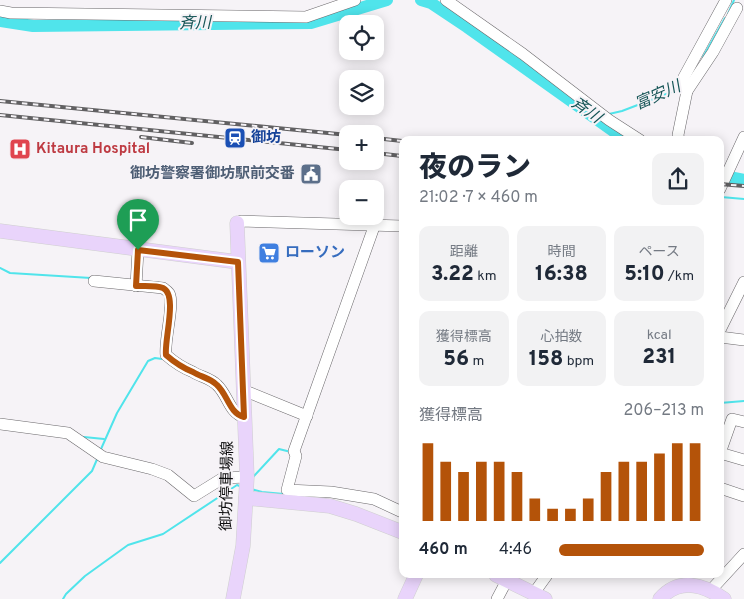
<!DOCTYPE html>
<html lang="ja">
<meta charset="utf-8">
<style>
body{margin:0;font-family:Overpass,"Noto Sans JP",sans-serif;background:#f2f2f3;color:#1f2937;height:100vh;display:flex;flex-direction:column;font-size:19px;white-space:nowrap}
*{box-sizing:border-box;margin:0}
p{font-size:16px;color:#747a83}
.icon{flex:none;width:28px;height:28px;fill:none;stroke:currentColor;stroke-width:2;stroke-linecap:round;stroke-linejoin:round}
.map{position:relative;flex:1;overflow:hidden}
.drawer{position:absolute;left:399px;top:136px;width:325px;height:442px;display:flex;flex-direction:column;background:#fff;border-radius:10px;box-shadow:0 2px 12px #0003}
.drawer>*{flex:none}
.buttons{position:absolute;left:339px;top:15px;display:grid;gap:10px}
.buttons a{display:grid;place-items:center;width:45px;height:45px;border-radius:10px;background:#fff;box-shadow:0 2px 12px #0003;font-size:25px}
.pin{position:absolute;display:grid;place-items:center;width:42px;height:42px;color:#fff;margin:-51px -21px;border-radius:50% 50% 50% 0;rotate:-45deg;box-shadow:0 0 5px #0007}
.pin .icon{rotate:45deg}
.round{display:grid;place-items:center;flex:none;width:52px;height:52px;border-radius:10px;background:#f2f2f3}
.head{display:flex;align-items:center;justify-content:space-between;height:85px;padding:0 20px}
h1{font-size:28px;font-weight:800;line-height:38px}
.stats{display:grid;grid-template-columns:repeat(3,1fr);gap:8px;height:85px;padding:5px 20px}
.stats div{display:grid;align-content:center;border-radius:10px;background:#f2f2f3;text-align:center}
.stats b{font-size:21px;font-weight:800}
.stats small{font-size:14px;font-weight:400}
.stats p{font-size:14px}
.chart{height:140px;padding:10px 20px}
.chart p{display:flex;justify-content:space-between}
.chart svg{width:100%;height:90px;margin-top:5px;stroke:#b45309;stroke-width:6}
ul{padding:0 20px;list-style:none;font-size:16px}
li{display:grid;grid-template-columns:80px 60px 1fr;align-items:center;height:38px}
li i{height:12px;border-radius:6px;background:#b45309}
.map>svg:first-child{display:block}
</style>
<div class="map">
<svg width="744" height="599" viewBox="0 0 744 599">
<rect width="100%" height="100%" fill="#f6f3f7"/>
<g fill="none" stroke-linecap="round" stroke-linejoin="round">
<g stroke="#50e4eb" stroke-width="2">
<path d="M728,14l6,-14"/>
<path d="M703,57l22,-39"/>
<path d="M609,114l13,-3 60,-23"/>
<path d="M721,197l23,2"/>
<path d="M0,268l10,5 81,5"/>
<path d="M720,403l24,-2"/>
<path d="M83,438l1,-1 20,2"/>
<path d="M101,449l16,-36 31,-52 7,-3 7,1"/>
<path d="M253,477l26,-28 12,3"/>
<path d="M251,489l11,3 22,2"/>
<path d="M0,563l92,-92 6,-14"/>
<path d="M63,599l3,-5 19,-18 43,-31 35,-11 74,-49 5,2"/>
</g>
<g stroke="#50e4eb" stroke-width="12">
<path d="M421,0l10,3 36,24 159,113"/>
<path d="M0,21l33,5 278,-3 76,-23"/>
<path d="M720,175l24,5"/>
</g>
<g stroke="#6a686b" stroke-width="12">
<g id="minor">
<path d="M446,0l77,54 86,66 31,20"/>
<path d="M0,11l11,2 295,4 49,-17"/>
<path d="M687,91l-3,-14 42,-77"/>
<path d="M679,140l-1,-5 9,-44 26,-39 24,-44"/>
<path d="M720,189l24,-52"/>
<path d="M237,223l4,-2 161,5"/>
<path d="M375,224l-81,227 2,5 -9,34 44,2 43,7 28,13"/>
<path d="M94,281l69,7c1,1 6,4 6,5 6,10 -5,47 -3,62 8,7 17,13 27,17 8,5 17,6 24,13 11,10 12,28 27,32"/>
<path d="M136,286l2,-36"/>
<path d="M720,330l24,-48"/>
<path d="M720,337l24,3"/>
<path d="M243,390l64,26"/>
<path d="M744,422l-12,-3 -12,34 24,7"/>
<path d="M0,424l68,9 35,24 49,12 16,6 26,21 29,-18 24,-1"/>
<path d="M720,488l24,8"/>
<path d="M711,590l33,-36"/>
<path d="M534,593l13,-18"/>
<path d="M497,599l10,-19"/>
</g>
</g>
<g stroke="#cfcfcf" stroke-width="15">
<g id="major">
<path d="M0,231l238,31"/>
<path d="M246,498l84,8 26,8 46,18"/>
<path d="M496,575l49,24"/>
<path d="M233,599l10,-53 4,-69 -10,-254"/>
<path d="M405,599l11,-24"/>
<path d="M660,599c19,-22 43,-15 64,0"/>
</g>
</g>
<use href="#minor" stroke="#fff" stroke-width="11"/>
<use href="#major" stroke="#e9d4fb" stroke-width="14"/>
<g stroke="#616062" stroke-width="4">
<g id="rail">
<path d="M0,101l348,34"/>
<path d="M0,115l348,35"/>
<path d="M141,137l51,6"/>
<path d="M375,138l27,3"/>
<path d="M375,153l27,3"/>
<path d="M720,184l24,2"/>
</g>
</g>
<use href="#rail" stroke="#f6f3f7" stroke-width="2" stroke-dasharray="5.5" stroke-linecap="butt"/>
</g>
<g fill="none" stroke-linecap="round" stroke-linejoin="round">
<g stroke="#fff" stroke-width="10">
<path id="route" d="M138,250l100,12 6,155c-15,-4 -16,-22 -27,-32 -7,-7 -16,-8 -24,-13 -10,-4 -19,-10 -27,-17 -2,-15 12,-60 -3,-67 -7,-3 -19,-2 -27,-2z"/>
</g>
<use href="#route" stroke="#b45309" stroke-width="6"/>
</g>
<defs>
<g id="station-square" transform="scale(1.125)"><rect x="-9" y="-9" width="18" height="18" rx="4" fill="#1a4fb4" stroke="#f6f3f7"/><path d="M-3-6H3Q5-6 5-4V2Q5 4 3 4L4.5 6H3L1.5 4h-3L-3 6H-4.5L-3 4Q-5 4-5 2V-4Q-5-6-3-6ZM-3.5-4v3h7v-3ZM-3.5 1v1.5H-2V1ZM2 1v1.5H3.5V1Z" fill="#fff"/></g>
<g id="hospital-square" transform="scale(1.125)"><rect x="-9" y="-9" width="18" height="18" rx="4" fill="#e0444e" stroke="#f6f3f7"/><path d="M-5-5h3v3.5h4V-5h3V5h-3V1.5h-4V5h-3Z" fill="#fff"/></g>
<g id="civic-square" transform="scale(1.125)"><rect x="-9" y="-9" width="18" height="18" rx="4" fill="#5c6f8a" stroke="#f6f3f7"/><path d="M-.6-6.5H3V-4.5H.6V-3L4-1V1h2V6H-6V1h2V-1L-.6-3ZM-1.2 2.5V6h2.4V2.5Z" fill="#fff"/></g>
<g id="supermarket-square" transform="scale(1.125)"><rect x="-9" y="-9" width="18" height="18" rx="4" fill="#3f7fe0" stroke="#f6f3f7"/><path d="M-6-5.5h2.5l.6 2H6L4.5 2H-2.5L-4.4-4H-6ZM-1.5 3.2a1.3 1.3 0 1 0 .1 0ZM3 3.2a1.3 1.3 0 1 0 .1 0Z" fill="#fff"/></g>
</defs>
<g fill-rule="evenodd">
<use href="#station-square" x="235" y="138"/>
<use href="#hospital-square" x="20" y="149"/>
<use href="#civic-square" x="311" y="174"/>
<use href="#supermarket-square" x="269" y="253"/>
</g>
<g text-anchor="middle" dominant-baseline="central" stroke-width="4" stroke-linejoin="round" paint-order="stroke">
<g font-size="15" font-weight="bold" fill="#164399" stroke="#f6f3f7" text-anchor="start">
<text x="251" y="138">御坊</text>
</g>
<g font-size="15" font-weight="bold" fill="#be3a42" stroke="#f6f3f7" text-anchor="start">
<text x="36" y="149">Kitaura Hospital</text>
</g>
<g font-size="15" font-weight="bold" fill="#4e5e75" stroke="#f6f3f7" text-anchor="end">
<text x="295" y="174">御坊警察署御坊駅前交番</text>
</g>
<g font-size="15" font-weight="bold" fill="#366cbe" stroke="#f6f3f7" text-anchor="start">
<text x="285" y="253">ローソン</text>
</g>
<g font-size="15" fill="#0e0e0f" stroke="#f6f3f7">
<text transform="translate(228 486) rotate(-89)">御坊停車場線</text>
</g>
<g font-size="16" font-style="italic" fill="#155456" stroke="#f6f3f7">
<text transform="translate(195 24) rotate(-1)">斉川</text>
<text transform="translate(658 96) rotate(-24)">富安川</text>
<text transform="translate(586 111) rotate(35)">斉川</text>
</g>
</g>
</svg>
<div class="buttons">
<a><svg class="icon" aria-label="locate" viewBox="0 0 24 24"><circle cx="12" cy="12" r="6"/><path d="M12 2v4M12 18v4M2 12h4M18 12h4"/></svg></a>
<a><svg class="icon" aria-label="layers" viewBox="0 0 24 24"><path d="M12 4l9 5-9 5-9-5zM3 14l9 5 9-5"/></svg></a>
<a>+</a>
<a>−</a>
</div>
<div class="pin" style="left:138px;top:250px;background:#1e9e55"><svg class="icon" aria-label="arrive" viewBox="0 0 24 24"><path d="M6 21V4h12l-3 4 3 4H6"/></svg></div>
<section class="drawer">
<div class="head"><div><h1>夜のラン</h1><p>21:02 · 7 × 460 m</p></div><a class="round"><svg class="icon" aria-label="share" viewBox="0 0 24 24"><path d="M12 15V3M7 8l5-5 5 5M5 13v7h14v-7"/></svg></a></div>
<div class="stats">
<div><p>距離</p><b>3.22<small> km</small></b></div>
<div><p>時間</p><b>16:38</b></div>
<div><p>ペース</p><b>5:10<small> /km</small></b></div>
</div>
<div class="stats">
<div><p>獲得標高</p><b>56<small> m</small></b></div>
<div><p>心拍数</p><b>158<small> bpm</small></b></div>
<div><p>kcal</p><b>231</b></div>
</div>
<div class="chart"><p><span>獲得標高</span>206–213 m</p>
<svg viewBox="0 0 160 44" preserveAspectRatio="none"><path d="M5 44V6M15 44V15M25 44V20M35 44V15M45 44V15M55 44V20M65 44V33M75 44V38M85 44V38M95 44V33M105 44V20M115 44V15M125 44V15M135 44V11M145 44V6M155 44V6"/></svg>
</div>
<ul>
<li><b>460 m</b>4:46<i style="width:100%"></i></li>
</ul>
</section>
</div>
